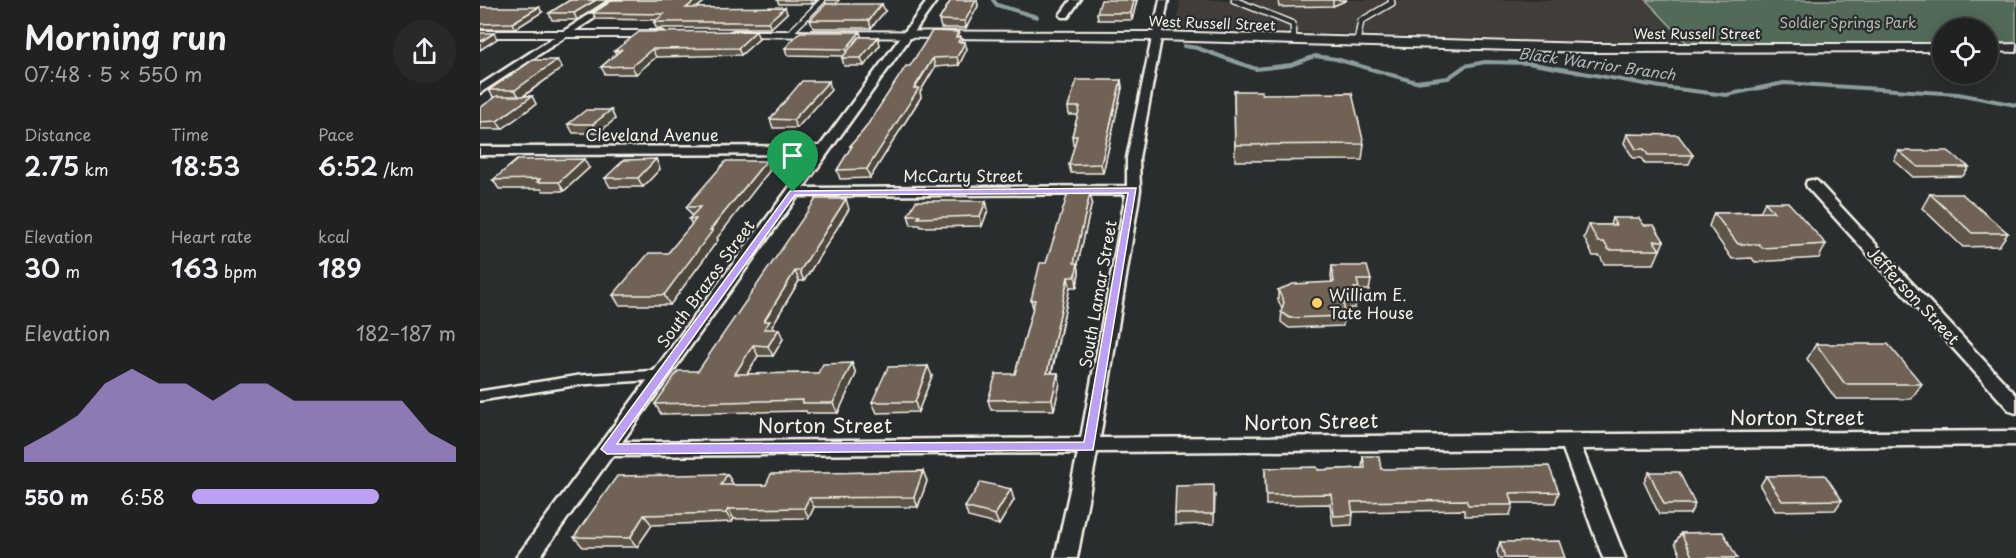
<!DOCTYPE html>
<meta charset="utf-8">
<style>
body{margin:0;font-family:"Playpen Sans",sans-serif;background:#282a2a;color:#f1f3f6;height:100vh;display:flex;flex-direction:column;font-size:22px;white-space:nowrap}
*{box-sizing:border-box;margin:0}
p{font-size:20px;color:#a2a4a5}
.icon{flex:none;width:33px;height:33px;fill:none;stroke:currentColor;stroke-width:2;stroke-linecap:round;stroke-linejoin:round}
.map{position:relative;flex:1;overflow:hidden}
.sheet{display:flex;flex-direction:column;background:#202222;width:480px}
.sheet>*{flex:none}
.tools{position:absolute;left:1452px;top:18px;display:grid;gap:12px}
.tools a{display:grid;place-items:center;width:66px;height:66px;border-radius:50%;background:#202222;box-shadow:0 3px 15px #0003,0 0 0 2px #3d3f40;font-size:30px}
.pin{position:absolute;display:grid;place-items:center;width:51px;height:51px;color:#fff;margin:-62px -26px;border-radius:50% 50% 50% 0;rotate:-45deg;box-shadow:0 0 6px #0007}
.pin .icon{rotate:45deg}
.round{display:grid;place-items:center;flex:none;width:63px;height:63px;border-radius:32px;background:#282a2a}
.overview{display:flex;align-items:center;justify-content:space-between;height:102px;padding:0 24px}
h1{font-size:33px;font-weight:600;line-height:45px}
.stats{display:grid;grid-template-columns:repeat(3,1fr);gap:9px;height:102px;padding:6px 24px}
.stats div{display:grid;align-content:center}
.stats b{font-size:26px;font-weight:600}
.stats small{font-size:16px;font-weight:400}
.stats p{font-size:16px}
.chart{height:168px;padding:12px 24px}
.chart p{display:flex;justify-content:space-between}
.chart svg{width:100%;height:108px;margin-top:6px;fill:#bca0f2;opacity:.7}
ul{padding:0 24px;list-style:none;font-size:20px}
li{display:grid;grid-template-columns:96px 72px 1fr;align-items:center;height:45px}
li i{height:15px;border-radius:8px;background:#bca0f2}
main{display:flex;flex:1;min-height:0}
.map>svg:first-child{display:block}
</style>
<main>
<section class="sheet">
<div class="overview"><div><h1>Morning run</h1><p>07:48 · 5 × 550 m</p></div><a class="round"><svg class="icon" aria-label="share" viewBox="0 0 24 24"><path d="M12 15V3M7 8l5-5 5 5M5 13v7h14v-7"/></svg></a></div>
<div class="stats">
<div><p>Distance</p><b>2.75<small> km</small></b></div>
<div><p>Time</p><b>18:53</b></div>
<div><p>Pace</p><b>6:52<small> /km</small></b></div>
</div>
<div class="stats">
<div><p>Elevation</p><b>30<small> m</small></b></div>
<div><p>Heart rate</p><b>163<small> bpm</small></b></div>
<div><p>kcal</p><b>189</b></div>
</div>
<div class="chart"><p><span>Elevation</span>182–187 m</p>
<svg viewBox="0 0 160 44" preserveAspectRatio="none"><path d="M0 44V38L10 32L20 25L30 12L40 6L50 12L60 12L70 19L80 12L90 12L100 19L110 19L120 19L130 19L140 19L150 32L160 38V44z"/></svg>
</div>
<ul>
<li><b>550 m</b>6:58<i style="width:71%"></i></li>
</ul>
</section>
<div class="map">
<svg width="1536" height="558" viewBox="0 0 1536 558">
<rect width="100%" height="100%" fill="#2a2d2e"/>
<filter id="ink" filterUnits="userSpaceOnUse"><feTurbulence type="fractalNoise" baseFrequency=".0167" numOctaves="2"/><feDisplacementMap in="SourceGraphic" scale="12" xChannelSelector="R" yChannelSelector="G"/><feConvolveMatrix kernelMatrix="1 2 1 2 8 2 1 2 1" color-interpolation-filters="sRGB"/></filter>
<g filter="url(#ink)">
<path fill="#3f3e3a" d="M700,0h466l44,46 -514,-18z"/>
<path fill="#526a58" stroke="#a3aea0" stroke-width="1.5" d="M1166,0h370v43h-28v-15h-46v16l-252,2z"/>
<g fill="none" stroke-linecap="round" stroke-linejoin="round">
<g stroke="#8c9d9d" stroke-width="4">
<path d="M513,0l4,5 40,12"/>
<path d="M704,46l13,2 59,21 35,-4 24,-9 21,3 80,23 32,-4 17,-12 20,-4 43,1 133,24 65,8 58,-12 174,11 58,11"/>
</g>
<g stroke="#f4f1e8" stroke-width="8">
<g id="service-far1">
<path d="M754,0l59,24 1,16"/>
<path d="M310,33l33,-33"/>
<path d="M877,42l4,-21 31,-18 -1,-3"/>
</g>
</g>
<g stroke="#f4f1e8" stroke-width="14">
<path id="service" d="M0,396l100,-16 80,-5"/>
</g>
<g stroke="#f4f1e8" stroke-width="5">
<g id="minor">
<path d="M132,0h10l-142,93v-8z"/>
<path d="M448,0h9l-134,188 324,-2v-28l33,-158h8l-29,158 1,32 -40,248 916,-7v14l-434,4 43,109h-22l-40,-109 -466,3 -20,106h-22l23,-105 -466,3 -73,102h-23l298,-404 -334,1v-8l340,-1zM646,194l-45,244 -459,4 176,-246z"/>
<path d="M591,0h9l-12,17h-6l-2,-2z"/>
<path d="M1332,180l5,1 199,214v18l-6,-2 -203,-224 -1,-3 1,-3z"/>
</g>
</g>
<g stroke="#f4f1e8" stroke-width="4">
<g id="tertiary">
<path d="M0,31h181l6,3 -6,3h-181z"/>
<path d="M254,31l423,1 432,12h353v7l-353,1 -432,-12 -427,-4v-4z"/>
<path d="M1536,44v8l-28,-1v-6z"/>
</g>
</g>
<use href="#service-far1" stroke="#2a2d2e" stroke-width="5"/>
<use href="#service" stroke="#2a2d2e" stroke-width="9"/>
<use href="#minor" fill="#2a2d2e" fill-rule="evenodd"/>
<use href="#tertiary" fill="#2a2d2e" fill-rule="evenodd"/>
</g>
<g fill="#5f564a" stroke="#f4f1e8" stroke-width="1.5">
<path d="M90,0h38l-31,20h-25l-3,-7z"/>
<path d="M133,0h91v2l-7,6 90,5 -16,15h-115l-2,-6 2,-2 -60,-1 -3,-6z"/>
<path d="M297,0h40l-5,4h-33z"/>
<path d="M345,0h14l-3,4h-10z"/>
<path d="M471,0h26l1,6 -12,22h-25l-2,-8z"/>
<path d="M657,0l-5,20h-34l-1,-7z"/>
<path d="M798,0h69l-14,6 -54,1z"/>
<path d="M0,7l62,5 -27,17h-35z"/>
<path d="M405,11l-14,17h-58l-3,-8z"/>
<path d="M478,32l4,10 5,7 -8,16 -24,2 -15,25 1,5 -51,81 -30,1 -3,-9 14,-22 -1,-2 14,-16z"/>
<path d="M382,37h16l2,8 -16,21h-20l-2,-8 1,-2 -56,-1 -2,-7z"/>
<path d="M279,39l-18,16 -85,2 -20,17h-31l-4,-7 15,-13 -2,-3z"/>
<path d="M77,60l5,8 -38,28h8l4,8 -34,25h-22v-21l14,-10 -5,-8z"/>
<path d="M641,80l1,8 -19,85h-32l-2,-8 6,-20h-2l-1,-9 6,-21h-9l-1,-8z"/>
<path d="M351,90l-34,38h-24l-3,-9z"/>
<path d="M754,91l28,3 102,50 -2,16 -127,1z"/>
<path d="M131,110l4,9 -17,14h-25l-5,-9z"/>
<path d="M1147,134l66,21 -4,9h-44l-4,-6h-8l-9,-15z"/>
<path d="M1419,151l70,16 -6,9 -50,1 -19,-17z"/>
<path d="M176,159l4,10 -17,18h-33l-5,-9z"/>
<path d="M109,168l-25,23h-21l-2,-2h-42l-6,-9z"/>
<path d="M290,170l-53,68 1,2 -48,65h-51l-6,-10 55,-42 24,-28 -3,-6 3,-3 -6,-9z"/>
<path d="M1450,194l78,39 -9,13 -36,1 -41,-39z"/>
<path d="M506,201l2,9 -6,16 -61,1 -1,-2h-9l-3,-10z"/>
<path d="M612,202l-14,61 1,9 -2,15h-7l-18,86h6l2,10 -6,27h-63l-3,-10 27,-26 18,-66 -2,-8z"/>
<path d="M1285,202l61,42 -7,14 -64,4 -3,-4 -20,1 -23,-33 5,-13 46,-1z"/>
<path d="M369,209l-45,72h-5l-27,45 2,3 9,10 -10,17h-15l-11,18 71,-1 34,-10 4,11 -18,39h-31l-1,-2 -145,3 -6,-10 43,-33z"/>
<path d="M1132,218l32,7 20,16 -10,23h-50l-4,-8h-7l-9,-18 5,-13h21z"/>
<path d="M852,266l39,14 -2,10h-11l-3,18h-5l-1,5h-5l-1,13 -54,2 -8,-6 1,-13 -4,-9v-10l54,-7 -1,-7z"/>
<path d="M1336,344l106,40 -11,15h-75l-29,-40z"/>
<path d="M452,376l-14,36 -41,1 -5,-11z"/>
<path d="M883,456l18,13 178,23 -4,11h-42v2l-3,10 -45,1 -1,-6 -111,2 -1,13 -19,1 -3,-22 -64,1 -1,-37 53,2 44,-2z"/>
<path d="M443,471l4,10 -9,26h-104l-5,11 -75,1 -2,3 -80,3 -15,22h-54l-9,-10 153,-63 6,10 -1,1h34z"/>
<path d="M1169,472l46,32 -5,10h-31l-15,-32z"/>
<path d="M1286,476l76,24 -7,10 -60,1 -15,-25z"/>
<path d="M735,495l-1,29 -39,1v-11z"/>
<path d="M534,500l-15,25 -31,-8 -3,-10z"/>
<path d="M1201,533l56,25h-55l-7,-15z"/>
<path d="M1020,542l65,16h-66l-2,-6z"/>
</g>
<g fill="#4e463c" stroke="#f4f1e8" stroke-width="1.5">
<path d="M116,0h12l-31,20 -3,-7z"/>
<path d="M216,0h8v2l-16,12 -2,-6z"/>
<path d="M331,0h6l-5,4z"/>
<path d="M496,0h1l1,6 -12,22 -1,-7z"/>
<path d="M654,0h3l-5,20 -1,-7z"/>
<path d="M853,0h14l-14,6z"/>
<path d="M402,4l3,7 -14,17 -2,-8z"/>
<path d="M59,7l3,5 -27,17 -3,-6z"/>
<path d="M305,7l2,6 -16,15 -3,-6z"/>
<path d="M276,31l3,8 -18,16 -3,-7z"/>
<path d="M380,32l2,7 -13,17 -3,-7z"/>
<path d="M478,32l2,6 1,-1 1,8h-5l-1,-8z"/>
<path d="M14,33l3,6 -17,11v-8z"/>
<path d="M398,37l2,8 -16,21 -3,-8z"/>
<path d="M485,42l2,7 -8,16 -2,-8z"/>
<path d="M172,49l4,8 -20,17 -4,-8z"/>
<path d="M453,58l2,9 -15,25 1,5 -51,81 -3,-9z"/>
<path d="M77,60l5,8 -42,30 -5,-8z"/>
<path d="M641,80l1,8 -19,85 -2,-9z"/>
<path d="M349,81l2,9 -34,38 -4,-8z"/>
<path d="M52,96l4,8 -34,25 -5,-8z"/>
<path d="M131,110l4,9 -17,14 -5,-9z"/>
<path d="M104,159l5,9 -25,23 -5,-9z"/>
<path d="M176,159l4,10 -17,18 -5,-9z"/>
<path d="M286,161l4,9 -53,68 1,2 -48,65 -6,-10 46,-65z"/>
<path d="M610,193l2,9 -14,61 1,9 -2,15 -3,-24z"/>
<path d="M366,199l3,10 -45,72 -4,-10z"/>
<path d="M506,201l2,9 -6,16 -2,-10z"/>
<path d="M315,271l4,10 -27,45 3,5 -11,-2v-8z"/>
<path d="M588,277l2,10 -21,96 -2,-10z"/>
<path d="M299,329l4,10 -10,17 -5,-10z"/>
<path d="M273,345l5,11 -18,29 -5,-11z"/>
<path d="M372,363l4,11 -18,39 -5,-10z"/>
<path d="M448,366l4,10 -14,36 -3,-10z"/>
<path d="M578,373l2,10 -6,27 -2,-11z"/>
<path d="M443,471l4,10 -9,26 -4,-10z"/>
<path d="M247,474l6,10 -6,11 -6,-10z"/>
<path d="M531,489l3,11 -15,25 -4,-10z"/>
<path d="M329,498l5,9 -5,11 -5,-10z"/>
<path d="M248,509l6,10 -2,3 -6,-9z"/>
<path d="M164,515l8,10 -15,22 -7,-9z"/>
</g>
<g fill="#6f6456" stroke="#f4f1e8" stroke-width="1.5">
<path d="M90,0h26l-22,13h-25z"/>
<path d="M133,0h83l-10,8 99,-1 -17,15h-114l10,-8 -71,-1z"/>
<path d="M471,0h25l-11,21 -26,-1z"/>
<path d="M621,0h33l-3,13h-34z"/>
<path d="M346,4h56l-13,16h-59z"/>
<path d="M0,7h59l-27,16 -32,1z"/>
<path d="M276,31l-18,17 -86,1 -20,17 -31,1 20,-17 -7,1 25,-19z"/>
<path d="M452,31l26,1 -2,5h5l-3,5h7l-8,15 -24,1 -19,30h5l-52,81 -30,1 15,-24h-2l14,-16 42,-64h4z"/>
<path d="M320,32h60l-14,17 -61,-1z"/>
<path d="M0,33h14l-14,9z"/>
<path d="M379,37h19l-17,21h-19z"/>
<path d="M53,60h24l-42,30h-26z"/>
<path d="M597,80h44l-20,84 -32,1 8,-29h-5l8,-29h-12z"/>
<path d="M322,81h27l-36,39 -23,-1z"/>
<path d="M754,91h28v3l90,-1 12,51 -129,1z"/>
<path d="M17,96h35l-35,25 -17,1v-14z"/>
<path d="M106,110h25l-18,14h-25z"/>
<path d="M1147,134l51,1 15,20h-45l-4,-6h-8z"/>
<path d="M1419,151h49l21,16h-51z"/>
<path d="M104,159l-25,23h-22l3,-3 -47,1 24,-20z"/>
<path d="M176,159l-18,19h-33l19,-18z"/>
<path d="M246,161h40l-56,69h3l-49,65h-51l36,-42h19l28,-34h-7l11,-12h-14z"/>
<path d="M588,193h22l-16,70h4l-3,14h-7l-21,96h11l-6,26 -64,1 8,-26h19l20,-74h-4l9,-37h6z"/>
<path d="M1450,194h32l46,39h-36z"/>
<path d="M336,199h30l-46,72h-5l-31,50h6l-6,8h15l-11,17 -15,-1 -18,29 83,-1 5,-9 29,-1 -19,40h-31l1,-3 -148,4 23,-33h20z"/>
<path d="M436,201h70l-6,15 -62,2 2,-3h-12z"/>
<path d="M1285,202h23l38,42 -64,4 -3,-4h-21l-24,-31 60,-1z"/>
<path d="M1132,218h27l5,7h10l10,16h-10l6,9h-51l-5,-8h-6l-9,-17h27z"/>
<path d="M852,266h35l4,14h-14l2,8h-5l2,10h-7l1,5h-6v13l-54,2 -9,-6 3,-10 -6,-12 15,-6 41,-2z"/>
<path d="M1336,344h72l34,40h-77z"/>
<path d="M448,366l-13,36h-43l16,-35z"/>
<path d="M883,456h16l2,13 168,-3 10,26 -49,1 3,12h-45l-2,-5 -115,2 2,13 -19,1 -3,-22 -65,1 -1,-27 52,-1 1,3 47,-2z"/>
<path d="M443,471l-9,26 -105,1 -5,10 -76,1 -2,4 -82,2 -14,23 -56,-1 43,-61 110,-2 -6,11h45l5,-11z"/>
<path d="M1169,472h30l16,32h-31z"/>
<path d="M1345,475l17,25 -60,1 -16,-25z"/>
<path d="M501,482l30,7 -16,26 -30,-8z"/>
<path d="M734,485v29h-39l1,-28z"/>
<path d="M1243,532l14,26h-44l-12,-25z"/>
<path d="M1079,541l6,17h-60l-5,-16z"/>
</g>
</g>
<path fill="#bca0f2" stroke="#fff" stroke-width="1.5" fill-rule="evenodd" d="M656,188l-43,262 -486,4 -6,-5 189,-258zM648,193l-44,249 -467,2 178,-249z"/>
<circle fill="#ffd166" stroke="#2a2d2e" stroke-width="2" cx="837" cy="303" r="6"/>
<g text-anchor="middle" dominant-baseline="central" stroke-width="4.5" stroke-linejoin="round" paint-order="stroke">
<g font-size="14" fill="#b3bbae" stroke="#2a2d2e">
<text x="1368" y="22">Soldier Springs Park</text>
</g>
<g font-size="14" fill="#f4f1e8" stroke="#2a2d2e">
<text transform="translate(732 23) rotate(2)">West Russell Street</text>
<text x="1217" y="33">West Russell Street</text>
</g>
<g font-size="15" font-style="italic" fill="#afb9b6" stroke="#2a2d2e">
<text transform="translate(1117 63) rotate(8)">Black Warrior Branch</text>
</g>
<g font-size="16" fill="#f4f1e8" stroke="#2a2d2e">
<text x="172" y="134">Cleveland Avenue</text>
<text x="483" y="175">McCarty Street</text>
<text transform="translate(225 283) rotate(-54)">South Brazos Street</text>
<text transform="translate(617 294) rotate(-80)">South Lamar Street</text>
<text transform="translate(1434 295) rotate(47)">Jefferson Street</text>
</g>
<g font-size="16" fill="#f4f1e8" stroke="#2a2d2e" text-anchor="start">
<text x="849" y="294">William E.<tspan x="849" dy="18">Tate House</tspan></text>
</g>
<g font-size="20" fill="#f4f1e8" stroke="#2a2d2e">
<text x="1317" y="417">Norton Street</text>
<text transform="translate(831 421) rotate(-1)">Norton Street</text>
<text x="345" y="425">Norton Street</text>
</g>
</g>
</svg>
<div class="tools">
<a><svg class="icon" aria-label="locate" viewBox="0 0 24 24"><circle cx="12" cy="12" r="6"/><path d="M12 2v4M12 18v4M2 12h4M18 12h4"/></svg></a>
</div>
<div class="pin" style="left:313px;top:192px;background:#1e9e55"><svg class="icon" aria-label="arrive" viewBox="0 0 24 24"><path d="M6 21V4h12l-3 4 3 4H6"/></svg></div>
</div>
</main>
